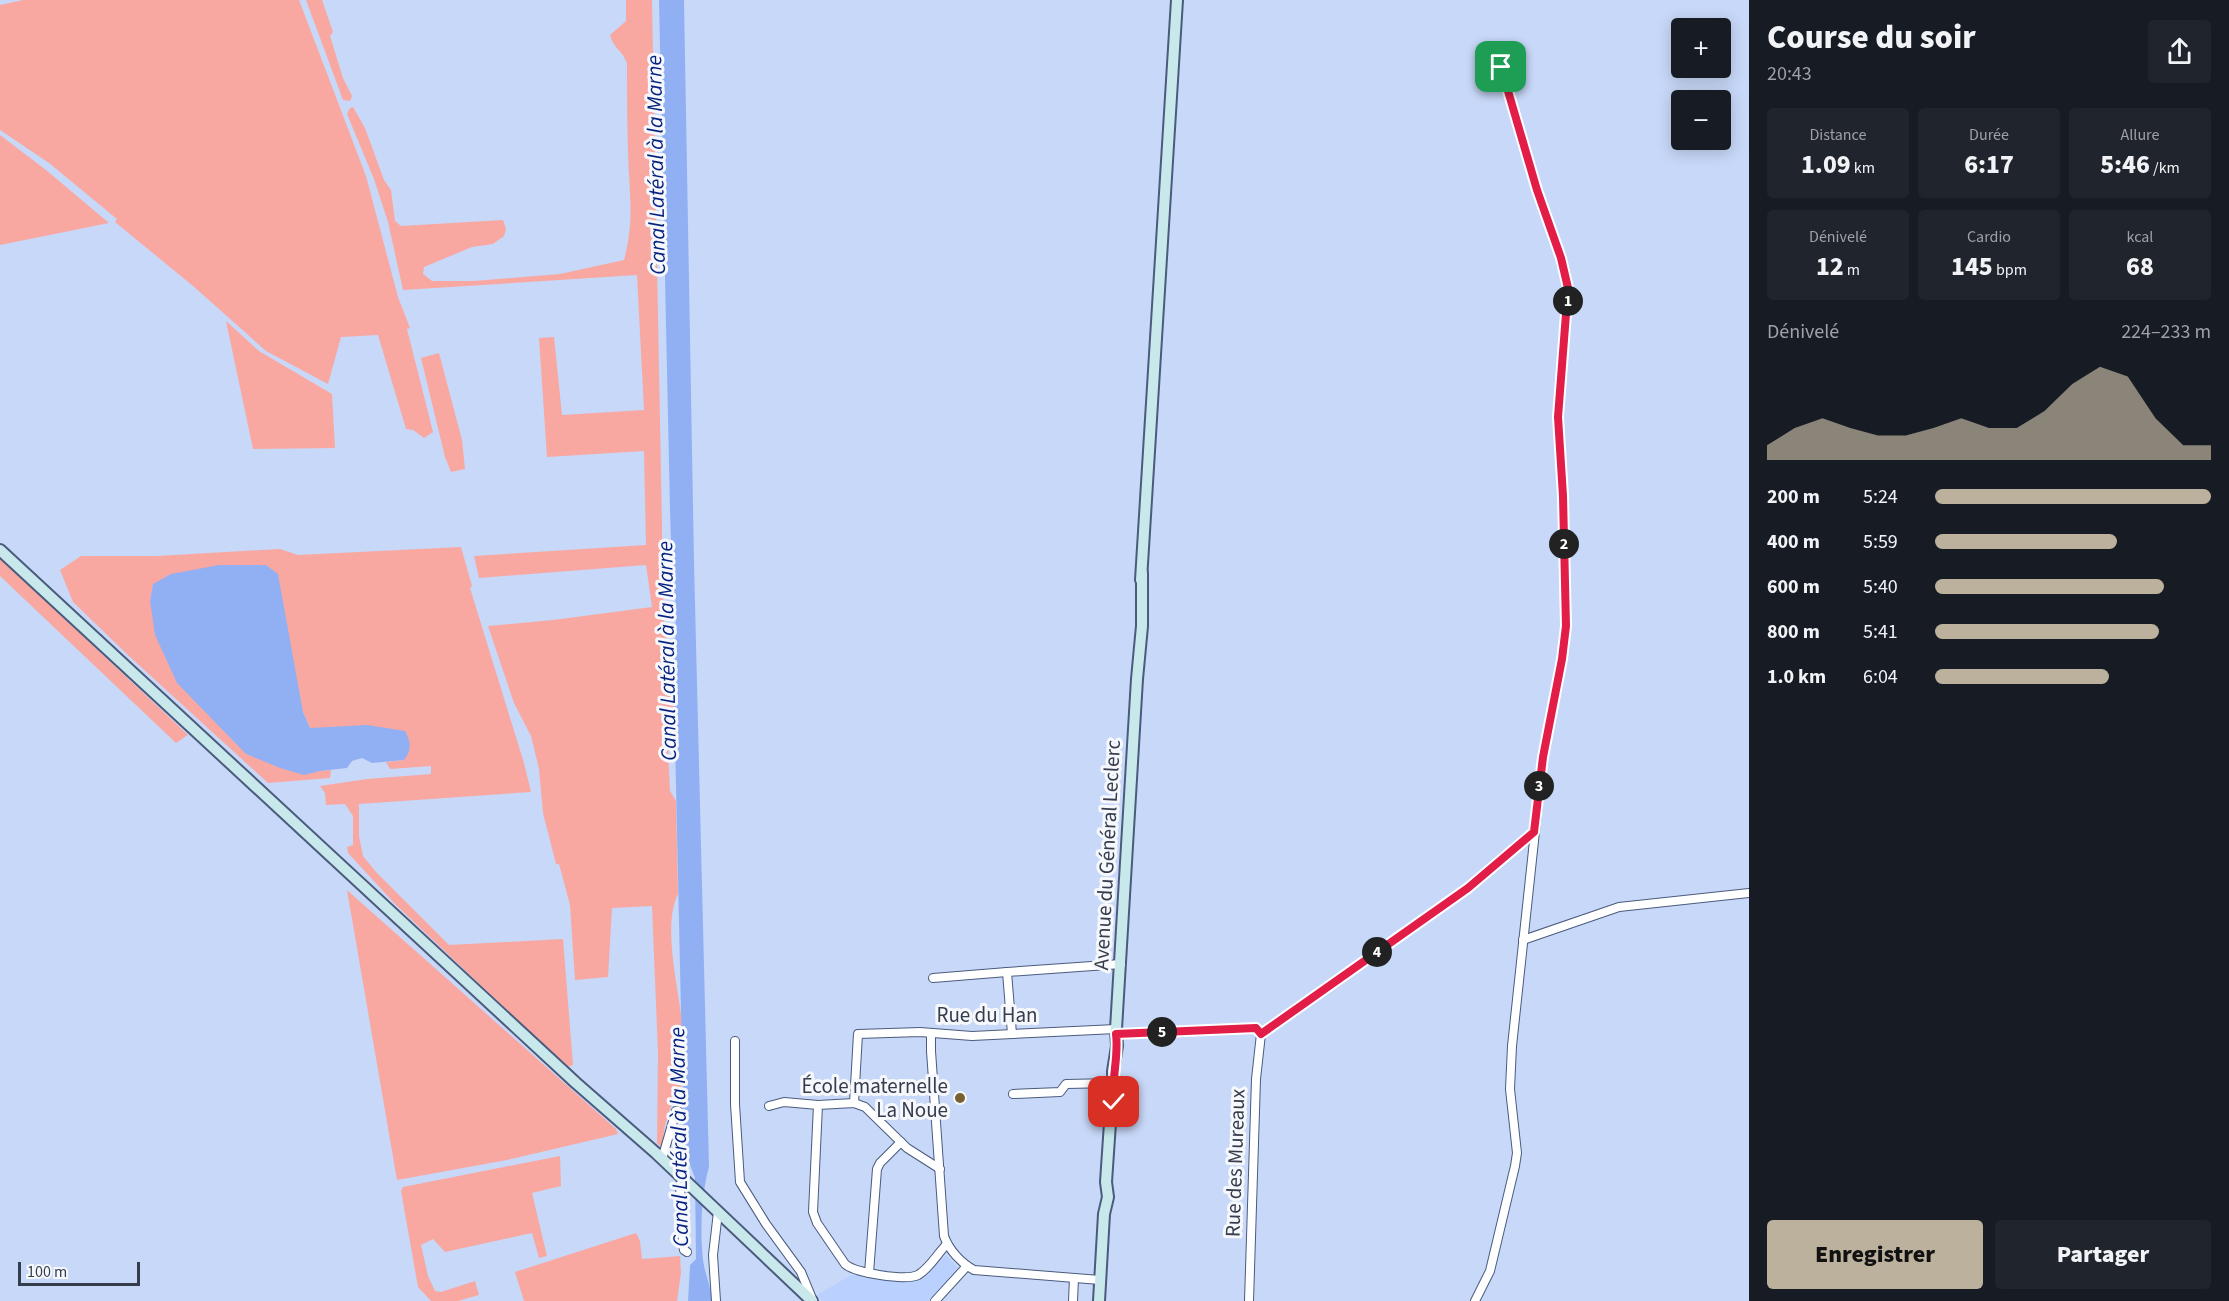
<!DOCTYPE html>
<html lang="fr">
<meta charset="utf-8">
<style>
body{margin:0;font-family:"Source Sans 3",sans-serif;background:#20242c;color:#f1f3f6;height:100vh;display:flex;flex-direction:column;font-size:22px;white-space:nowrap}
*{box-sizing:border-box;margin:0}
p{font-size:20px;color:#9ea1a6}
.icon{flex:none;width:33px;height:33px;fill:none;stroke:currentColor;stroke-width:2;stroke-linecap:round;stroke-linejoin:round}
.map{position:relative;flex:1;overflow:hidden}
.drawer{display:flex;flex-direction:column;background:#171b24;width:480px}
.drawer>*{flex:none}
.fabs{position:absolute;left:1671px;top:18px;display:grid;gap:12px}
.fabs a{display:grid;place-items:center;width:60px;height:60px;border-radius:6px;background:#171b24;box-shadow:0 3px 15px #0003;font-size:30px}
.scale{position:absolute;left:18px;bottom:15px;width:122px;box-sizing:border-box;padding-left:6px;border:3px solid #353d4d;border-top:0;font-size:16px;line-height:21px;white-space:nowrap;color:#353d4d;-webkit-text-stroke:4px #f6f8fc;paint-order:stroke}
.pin{position:absolute;display:grid;place-items:center;width:51px;height:51px;color:#fff;margin:-26px;border-radius:12px;box-shadow:0 3px 9px #0006}
.km{position:absolute;width:30px;height:30px;margin:-15px;border-radius:50%;background:#222;color:#fff;font-size:16px;line-height:30px;text-align:center}
.round{display:grid;place-items:center;flex:none;width:63px;height:63px;border-radius:6px;background:#20242c}
.overview{display:flex;align-items:center;justify-content:space-between;height:102px;padding:0 18px}
h1{font-size:33px;font-weight:800;line-height:45px}
.stats{display:grid;grid-template-columns:repeat(3,1fr);gap:9px;height:102px;padding:6px 18px}
.stats div{display:grid;align-content:center;border-radius:6px;background:#20242c;text-align:center}
.stats b{font-size:26px;font-weight:800}
.stats small{font-size:16px;font-weight:400}
.stats p{font-size:16px}
.chart{height:168px;padding:12px 18px}
.chart p{display:flex;justify-content:space-between}
.chart svg{width:100%;height:108px;margin-top:6px;fill:#bbb19d;opacity:.7}
.cta{display:flex;gap:12px;margin-top:auto;padding:12px 18px}
.cta a{flex:1;height:69px;border-radius:6px;background:#bbb19d;color:#111;font-size:24px;font-weight:800;line-height:69px;text-align:center}
.cta a+a{background:#20242c;color:#f1f3f6}
ul{padding:0 18px;list-style:none;font-size:20px}
li{display:grid;grid-template-columns:96px 72px 1fr;align-items:center;height:45px}
li i{height:15px;border-radius:8px;background:#bbb19d}
main{display:flex;flex:1;min-height:0}
.map>svg:first-child{display:block}
</style>
<main>
<div class="map">
<svg width="1749" height="1301" viewBox="0 0 1749 1301">
<rect width="100%" height="100%" fill="#c8d8f8"/>
<path fill="#bad0ff" d="M946,1255l12,13 -29,33h-106l-6,-6 34,-20 72,4z"/>
<g fill="#f9a8a1">
<path d="M23,0h276l67,176 32,121 12,31 -3,1 26,103 -9,6 -11,-8 -7,-1 -28,-94 -37,2 -13,47 -62,-33 -73,-65 -78,-64 2,-3 -68,-56 -49,-33v-125z"/>
<path d="M306,0h16l11,32 -3,4 13,42 9,18 -2,5 -7,-1z"/>
<path d="M626,0h26l12,631 10,31 1,87h-7l2,42 6,10 2,93c-15,29 -1,88 3,120 3,23 1,47 2,71l-7,6 -11,34 -3,23 -5,-5 1,-90 -6,-147 -40,2 -4,69 -33,3 -5,-75 -11,-41h-3l-13,-51 -4,-44 -8,-33 -17,-33 -26,-77 65,-6 99,-13 -6,-42 -167,13 -5,-22 172,-11 -2,-94 -97,6 -8,-119 15,-1 8,78 82,-5 -7,-135 -234,15 -15,-68 -14,-43 -27,-65 3,-6 3,-1 12,21 19,52 7,10 4,31 6,5 102,-6 3,9 -2,7 -11,8 -21,3 -48,20 -1,7 9,7h42l86,-7 64,-14c11,-42 5,-67 4,-109 -1,-30 -1,-59 -1,-88 -5,-13 -13,-14 -17,-28l16,-14z"/>
<path d="M0,135l46,35 63,53 -109,22z"/>
<path d="M226,321l33,30 73,43 3,54 -82,1z"/>
<path d="M439,353l23,87 3,29 -14,3 -6,-15 -24,-99z"/>
<path d="M461,547l11,39 -2,2 54,175 7,29 -172,12v32l4,20 13,16 73,73 114,-6 10,126 -6,2 -171,-162 -48,-52 -1,-6 6,-2v-29l-8,-12 -19,1 -1,-12 -5,-7 47,-7 64,-5v-8l-41,3 -4,-7 18,-2 -94,-32 -7,-16 -132,-138 -18,11 -3,16 170,170 11,-1 -1,8 -62,5 -138,-126 -57,-55 -13,-32 21,-14h76l123,-7 18,6z"/>
<path d="M0,558l188,177 -12,8 -176,-167z"/>
<path d="M347,890l269,239 2,5 -111,26 -110,20z"/>
<path d="M560,1156l1,30 -29,7 15,63 -8,2 -7,-25 -87,19 -12,-13 -12,6 7,31 7,15 6,1 34,-11 4,14 -21,6h-27l-13,-14 -17,-96 2,-4z"/>
<path d="M636,1233l4,8 2,18 38,-3 1,17 -4,28h-153l-9,-29z"/>
</g>
<g fill="#91b0f4">
<path d="M659,0h25l10,563 15,604c-8,29 -9,63 -6,93 2,15 8,26 9,41h-24l2,-36 6,-6 -1,-81 -11,-29 -10,-454 2,-88 -4,-34 -2,-64z"/>
<path d="M219,565h47l12,9 25,138 7,16 57,-3 38,6c6,11 7,19 -1,29l-32,3 -10,-5 -10,3 -5,7 -27,3 -16,4 -24,-7 -34,-14 -69,-71 -22,-48 -5,-34 3,-17 18,-10z"/>
</g>
<g fill="none" stroke-linecap="round" stroke-linejoin="round">
<g stroke="#4a5b7d" stroke-width="10">
<g id="street">
<path d="M1523,940l96,-33 130,-14"/>
<path d="M933,978l74,-6"/>
<path d="M931,1033v18l13,185c5,14 17,27 30,34l126,10"/>
<path d="M1012,1034l-5,-62 114,-8"/>
<path d="M1116,1034l140,-6 5,6 -5,45 -7,222"/>
<path d="M1261,1034l207,-146 66,-56"/>
<path d="M735,1041v63l5,78 26,42 35,48 12,29"/>
<path d="M1013,1094l47,-2 6,-8 47,-1"/>
<path d="M854,1103l4,-69 62,-2 52,4 144,-7"/>
<path d="M769,1106l15,-4 34,3"/>
<path d="M662,1159l14,-48h2"/>
<path d="M940,1169l-33,-21 -42,-41 -11,-4 -36,2 -5,107 4,11 28,41c10,9 60,17 73,11 11,-6 20,-22 29,-31"/>
<path d="M684,1179l-4,6 3,59 1,6 3,2"/>
<path d="M869,1273l8,-104 3,-6 21,-21"/>
<path d="M716,1301l-3,-46 5,-43"/>
<path d="M935,1301l32,-35"/>
<path d="M1073,1301l1,-23"/>
<path d="M1475,1301l15,-30 25,-105 2,-13 -7,-64 2,-43 31,-289 19,-98 4,-33 -3,-130 -5,-79 10,-129 -7,-30 -24,-68 -36,-123"/>
</g>
</g>
<g stroke="#4a5b7d" stroke-width="14">
<g id="secondary">
<path d="M0,550l576,533 80,70 156,148"/>
<path d="M1141,580l36,-580"/>
<path d="M1099,1301l5,-87 4,-17 -2,-15 4,-59 4,-14 -1,-38 4,-25 -1,-17 21,-350 5,-53v-53"/>
</g>
</g>
<use href="#street" stroke="#fff" stroke-width="8"/>
<use href="#secondary" stroke="#c8e8ec" stroke-width="10"/>
</g>
<g fill="none" stroke-linecap="round" stroke-linejoin="round">
<g stroke="#fff" stroke-width="12">
<path id="route" d="M1114,1102c-3,-23 5,-45 2,-68l140,-6 5,6 207,-146 66,-56 9,-75 19,-98 4,-33 -3,-130 -5,-79 10,-129 -7,-30 -24,-68 -36,-123"/>
</g>
<use href="#route" stroke="#e11d48" stroke-width="8"/>
</g>
<circle fill="#786131" stroke="#f6f8fc" stroke-width="2" cx="960" cy="1098" r="6"/>
<g text-anchor="middle" dominant-baseline="central" stroke-width="6" stroke-linejoin="round" paint-order="stroke">
<g font-size="21" fill="#353d4d" stroke="#f6f8fc">
<text transform="translate(1107 855) rotate(-87)">Avenue du Général Leclerc</text>
<text x="987" y="1015">Rue du Han</text>
<text transform="translate(1235 1163) rotate(-88)">Rue des Mureaux</text>
</g>
<g font-size="21" fill="#353d4d" stroke="#f6f8fc" text-anchor="end">
<text x="948" y="1086">École maternelle<tspan x="948" dy="24">La Noue</tspan></text>
</g>
<g font-size="22" font-style="italic" fill="#062280" stroke="#f6f8fc">
<text transform="translate(656 165) rotate(-91)">Canal Latéral à la Marne</text>
<text transform="translate(667 651) rotate(-91)">Canal Latéral à la Marne</text>
<text transform="translate(679 1137) rotate(-91)">Canal Latéral à la Marne</text>
</g>
</g>
</svg>
<div class="fabs">
<a>+</a>
<a>−</a>
</div>
<div class="scale">100 m</div>
<div class="pin" style="left:1501px;top:67px;background:#1e9e55"><svg class="icon" aria-label="arrive" viewBox="0 0 24 24"><path d="M6 21V4h12l-3 4 3 4H6"/></svg></div>
<div class="pin" style="left:1114px;top:1102px;background:#d93025"><svg class="icon" aria-label="check" viewBox="0 0 24 24"><path d="M5 12l5 5 9-10"/></svg></div>
<b class="km" style="left:1568px;top:301px">1</b>
<b class="km" style="left:1564px;top:544px">2</b>
<b class="km" style="left:1539px;top:786px">3</b>
<b class="km" style="left:1377px;top:952px">4</b>
<b class="km" style="left:1162px;top:1032px">5</b>
</div>
<section class="drawer">
<div class="overview"><div><h1>Course du soir</h1><p>20:43</p></div><a class="round"><svg class="icon" aria-label="share" viewBox="0 0 24 24"><path d="M12 15V3M7 8l5-5 5 5M5 13v7h14v-7"/></svg></a></div>
<div class="stats">
<div><p>Distance</p><b>1.09<small> km</small></b></div>
<div><p>Durée</p><b>6:17</b></div>
<div><p>Allure</p><b>5:46<small> /km</small></b></div>
</div>
<div class="stats">
<div><p>Dénivelé</p><b>12<small> m</small></b></div>
<div><p>Cardio</p><b>145<small> bpm</small></b></div>
<div><p>kcal</p><b>68</b></div>
</div>
<div class="chart"><p><span>Dénivelé</span>224–233 m</p>
<svg viewBox="0 0 160 44" preserveAspectRatio="none"><path d="M0 44V38L10 31L20 27L30 31L40 34L50 34L60 31L70 27L80 31L90 31L100 24L110 13L120 6L130 10L140 27L150 38L160 38V44z"/></svg>
</div>
<ul>
<li><b>200 m</b>5:24<i style="width:100%"></i></li>
<li><b>400 m</b>5:59<i style="width:66%"></i></li>
<li><b>600 m</b>5:40<i style="width:83%"></i></li>
<li><b>800 m</b>5:41<i style="width:81%"></i></li>
<li><b>1.0 km</b>6:04<i style="width:63%"></i></li>
</ul>
<div class="cta"><a>Enregistrer</a><a>Partager</a></div>
</section>
</main>
